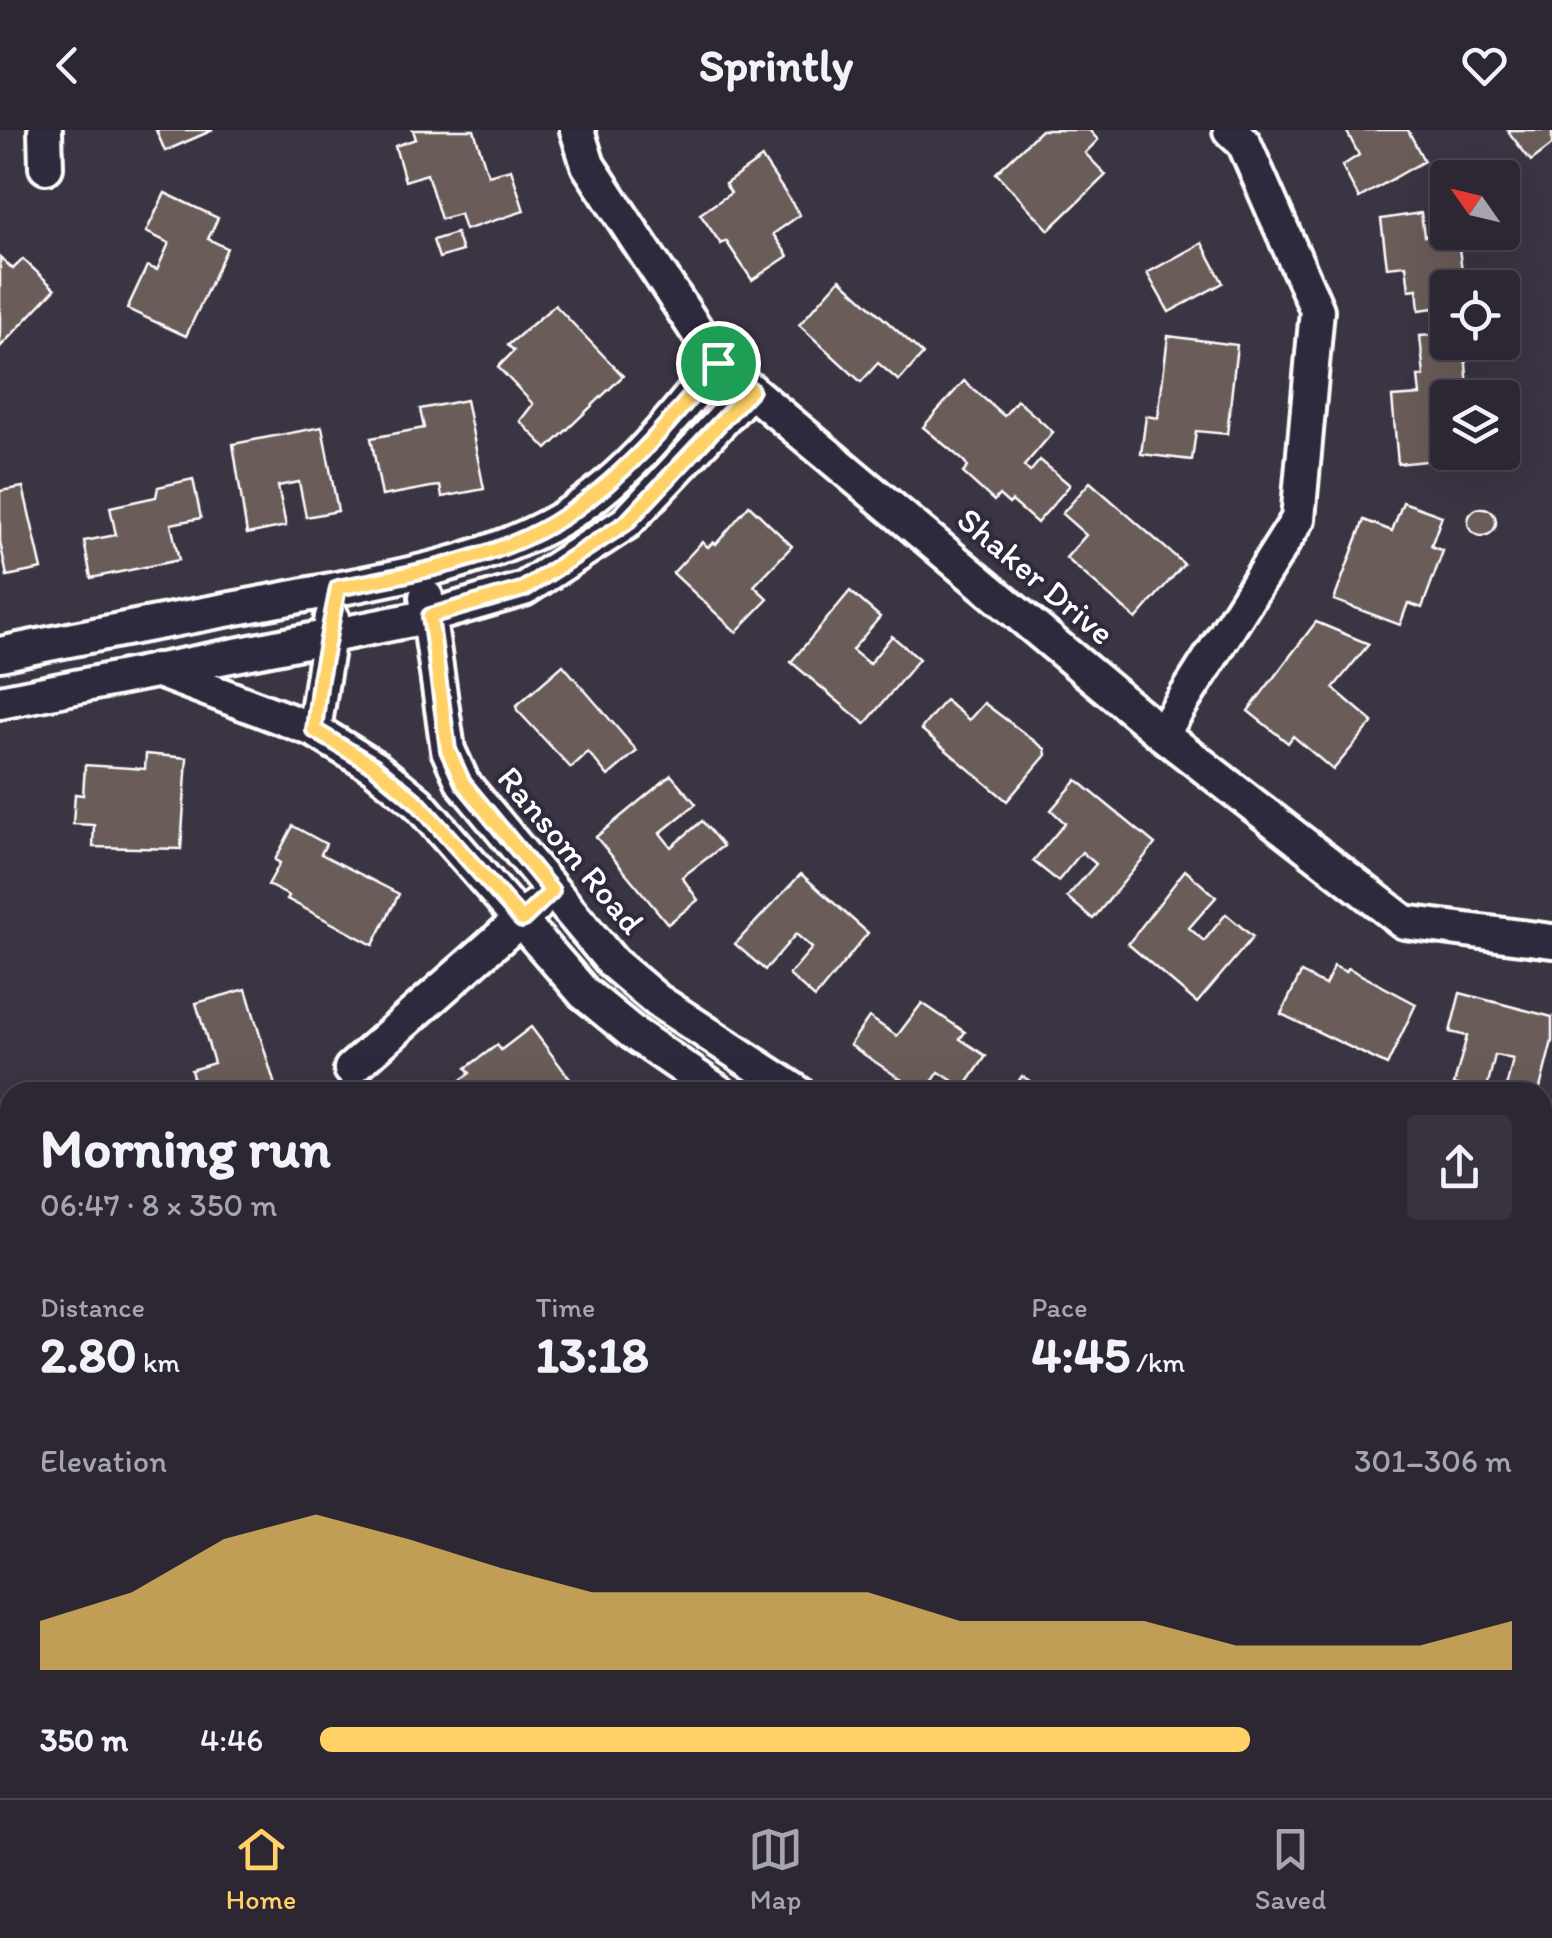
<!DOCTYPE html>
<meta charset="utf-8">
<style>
body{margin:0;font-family:Itim,sans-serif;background:#38333e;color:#f1f3f6;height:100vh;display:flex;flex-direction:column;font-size:38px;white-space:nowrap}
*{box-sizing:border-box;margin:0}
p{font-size:32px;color:#a6a5ac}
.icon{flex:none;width:55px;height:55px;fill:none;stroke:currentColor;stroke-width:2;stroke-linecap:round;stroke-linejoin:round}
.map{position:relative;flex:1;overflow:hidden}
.side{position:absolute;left:0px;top:952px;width:1552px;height:718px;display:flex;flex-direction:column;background:#2c2732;border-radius:30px 30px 0 0;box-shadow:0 10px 40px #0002,0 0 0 2px #48444d}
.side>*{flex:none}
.needle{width:65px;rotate:304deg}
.tools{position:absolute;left:1430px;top:30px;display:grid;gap:20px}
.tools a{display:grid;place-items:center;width:90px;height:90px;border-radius:10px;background:#2c2732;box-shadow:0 10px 40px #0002,0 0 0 2px #48444d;font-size:50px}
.pin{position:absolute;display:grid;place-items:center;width:85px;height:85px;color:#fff;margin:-42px;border:5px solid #fff;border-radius:50%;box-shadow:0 2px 10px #0007}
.round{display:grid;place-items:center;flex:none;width:105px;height:105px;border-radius:10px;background:#38333e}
.head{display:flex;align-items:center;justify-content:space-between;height:170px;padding:0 40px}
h1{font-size:55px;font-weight:700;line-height:75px}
.figures{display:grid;grid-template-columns:repeat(3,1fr);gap:15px;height:170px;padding:10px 40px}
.figures div{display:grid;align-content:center}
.figures b{font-size:50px;font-weight:700}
.figures small{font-size:28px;font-weight:400}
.figures p{font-size:28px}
.chart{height:280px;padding:20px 40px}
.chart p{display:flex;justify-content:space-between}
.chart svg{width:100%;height:180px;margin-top:10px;fill:#ffd166;opacity:.7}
ul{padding:0 40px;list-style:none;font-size:32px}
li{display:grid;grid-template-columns:160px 120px 1fr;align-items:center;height:75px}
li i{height:25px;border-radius:12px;background:#ffd166}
header{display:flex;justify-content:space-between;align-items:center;height:130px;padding:0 40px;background:#2c2732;font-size:45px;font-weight:700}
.dock{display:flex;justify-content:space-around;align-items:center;height:140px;border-top:2px solid #48444d;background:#2c2732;font-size:28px;color:#a6a5ac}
.dock a{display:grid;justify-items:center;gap:5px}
.dock .on{color:#ffd166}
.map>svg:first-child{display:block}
</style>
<header><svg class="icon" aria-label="back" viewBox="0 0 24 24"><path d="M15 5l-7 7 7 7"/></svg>Sprintly<svg class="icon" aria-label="heart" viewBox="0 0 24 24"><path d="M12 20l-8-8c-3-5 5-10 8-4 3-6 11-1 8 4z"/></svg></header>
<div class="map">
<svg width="1552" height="1668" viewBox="0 0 1552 1668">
<rect width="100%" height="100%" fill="#3b3443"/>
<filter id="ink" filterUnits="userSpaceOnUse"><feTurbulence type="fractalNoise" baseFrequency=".01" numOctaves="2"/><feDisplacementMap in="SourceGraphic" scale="20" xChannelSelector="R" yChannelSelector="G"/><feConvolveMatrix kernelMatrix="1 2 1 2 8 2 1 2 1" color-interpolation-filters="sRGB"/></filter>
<g filter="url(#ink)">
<g fill="#6a5c59" stroke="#fff" stroke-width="2.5">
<path d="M156,0h57l-48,21z"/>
<path d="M413,0h61l14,45 23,-6 13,42 -59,19 -5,-16 -19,5 -14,-45 -22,7 -10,-35 21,-7z"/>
<path d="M1041,0h48l9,10 -13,13 21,22 -57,55 -53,-57z"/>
<path d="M1346,0h62l16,31 -65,37 -17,-32 17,-11z"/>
<path d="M1507,0h45v15l-21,16z"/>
<path d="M762,28l38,57 -27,19 15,22 -36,24 -26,-39 -5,3 -21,-30 31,-21 -6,-9z"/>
<path d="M165,63l53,25 -10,21 19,9 -41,88 -59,-27 20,-43 10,4 12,-27 -23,-11z"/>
<path d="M1421,83l3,23 33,-4 7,56h-16v18l-29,4 -2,-21 -8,1 -3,-25 -19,2 -6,-48z"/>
<path d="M456,103l6,18 -23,7 -6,-18z"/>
<path d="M1202,113l21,40 -54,29 -22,-39z"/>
<path d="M0,127l13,12 10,-10 32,30 -55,58z"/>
<path d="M840,149l83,75 -24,27 -21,-18 -17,19 -62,-57z"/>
<path d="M555,175l68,71 -76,73 -27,-28 13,-17 -35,-37 16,-16 -6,-6z"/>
<path d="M1448,204v8h16l5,56h-21v54h26l1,4 -77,8 -6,-67 28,-2 -2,-19h6l-4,-40z"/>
<path d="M1168,206l69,9 -10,89 -31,-3 -4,29 -51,-6 5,-38 12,2z"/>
<path d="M964,251l40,35 13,-16 36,32 -29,34 6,6 10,-12 30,25 -33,38 -25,-22 -3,3 -10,-9 -5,6 -31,-28 5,-6 -4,-6 -41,-34z"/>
<path d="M466,270l18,89 -42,8 -2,-11 -9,1 -49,9 -11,-58 53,-10 -4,-19z"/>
<path d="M322,297l16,84 -32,6 -7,-35 -21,4 8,40 -39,8 -14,-90z"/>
<path d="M193,349l8,39 -30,6 8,36 -88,18 -7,-37 32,-6 -6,-28 46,-10 2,-10z"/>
<path d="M1090,352l94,82 -48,55 -70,-61 20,-23 -24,-21z"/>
<path d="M23,357l19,82 -35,7 -7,-34v-51z"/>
<path d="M1403,372l39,14 -11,30 12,5 -21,57 -14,-5 -8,22 -66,-25 30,-80 28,11z"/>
<path d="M749,375l43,41 -38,40 14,13 -32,33 -63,-59 29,-31 6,5 5,-5 3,2z"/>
<circle cx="1482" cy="392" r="14"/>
<path d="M850,461l30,26 -28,33 17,14 23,-28 27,23 -54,65 -74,-62z"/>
<path d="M1316,492l53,22 -36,44 40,34 -40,48 -40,-34 -5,7 -40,-32z"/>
<path d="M563,535l74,86 -29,25 -20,-24 -17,16 -54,-58 -1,-4z"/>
<path d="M945,570l24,20 15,-17 61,46 1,6 -39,46 -86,-72z"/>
<path d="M146,624l41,4 -6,91 -88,-2 1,-22 -21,-1 2,-30 8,1 2,-30 60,4z"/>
<path d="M671,645l25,29 -36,29 11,14 31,-26 21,25 -41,31 16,23 -30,24 -72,-87z"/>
<path d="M1077,650l78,64 -62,75 -26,-22 29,-33 -14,-12 -24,29 -25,-20 32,-38 -14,-13z"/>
<path d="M293,696l33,18 -5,10 78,40 -26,51 -86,-46 2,-3 -21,-11 12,-22 -5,-3z"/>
<path d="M1185,740l31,27 -27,31 15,13 22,-27 27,23 -56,66 -69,-59z"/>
<path d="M801,744l67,59 -53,65 -26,-23 23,-27 -16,-14 -31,36 -30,-26z"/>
<path d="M1334,836l12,6 2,-4 68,36 -29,61 -106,-51 20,-41 24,12z"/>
<path d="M246,859l31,103h-80l-6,-22 23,-7 -18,-60z"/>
<path d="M1460,863l92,24v24l-13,51h-34l8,-33 -18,-4 -9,37 -32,-8 13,-48 -17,-4z"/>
<path d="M922,873l43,29 -5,7 26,17 -22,32 -25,-16 -14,20h-5l-70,-47 19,-28 28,19z"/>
<path d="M531,897l39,52 -18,13h-87l-7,-10 12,-9 -4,-5 31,-23 4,5z"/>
<path d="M1022,946l26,16h-37z"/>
<path d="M6,1009l4,11v27l-10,4v-39z"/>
<path d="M10,1066v119l-10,-16v-14l4,-2 -4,-6v-75z"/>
<path d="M0,1467l10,14v23l-10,8z"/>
</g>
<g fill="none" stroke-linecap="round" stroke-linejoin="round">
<g stroke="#fff" stroke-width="40">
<g id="minor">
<path d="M45,0l1,37"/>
<path d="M577,0l11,35 130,198 444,371 242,188 148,19"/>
<path d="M426,467l22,153 15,33 150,180 45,38 139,91"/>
<path d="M0,524c99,-21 200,-39 300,-58 83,-16 172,-30 248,-70 69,-36 122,-103 170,-163"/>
<path d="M156,540l158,60 60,37 44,36 166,190 49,40 86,59"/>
<path d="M0,572l431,-86 93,-27 102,-66 125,-133"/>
<path d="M314,600l18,-113"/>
<path d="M1162,604l136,-215 19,-209 -73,-167 -14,-13"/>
<path d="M351,939l185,-163"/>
<path d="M0,1322l10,14"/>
<path d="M1542,1397l10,1"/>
<path d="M1542,1438l10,1"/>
<path d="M415,1660l23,8"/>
<path d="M1303,1660l6,8"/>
<path d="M220,1668l5,-8"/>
<path d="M1054,1668l52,-8"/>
</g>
</g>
<use href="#minor" stroke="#2f2a3d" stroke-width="32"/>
</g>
</g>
<g fill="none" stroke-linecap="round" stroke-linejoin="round" filter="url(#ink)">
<g stroke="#fff" stroke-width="20">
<path id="route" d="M718,233l33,27 -125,133 -102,66 -94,27 18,134 15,33 89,108 -30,29 -104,-117 -44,-37 -60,-36 6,-51 18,-91c71,-14 151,-27 214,-64 67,-40 118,-101 166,-161z"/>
</g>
<use href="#route" stroke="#ffd166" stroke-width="12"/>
</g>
<g text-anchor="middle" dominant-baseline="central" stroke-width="8" stroke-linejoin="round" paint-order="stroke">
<g font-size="35" fill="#fff" stroke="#2f2a3d">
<text transform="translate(1036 446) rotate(40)">Shaker Drive</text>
<text transform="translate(571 720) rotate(50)">Ransom Road</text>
</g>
</g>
</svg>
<div class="tools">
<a><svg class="needle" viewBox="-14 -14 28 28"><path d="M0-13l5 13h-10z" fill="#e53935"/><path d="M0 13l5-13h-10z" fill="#a6a5ac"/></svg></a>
<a><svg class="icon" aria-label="locate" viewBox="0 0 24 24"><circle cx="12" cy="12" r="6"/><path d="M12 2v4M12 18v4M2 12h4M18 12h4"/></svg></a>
<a><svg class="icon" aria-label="layers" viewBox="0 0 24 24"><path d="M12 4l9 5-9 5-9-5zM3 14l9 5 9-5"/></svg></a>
</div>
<div class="pin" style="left:718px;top:233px;background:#1e9e55"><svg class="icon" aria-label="arrive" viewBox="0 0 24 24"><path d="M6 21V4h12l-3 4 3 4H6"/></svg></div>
<section class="side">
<div class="head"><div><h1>Morning run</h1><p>06:47 · 8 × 350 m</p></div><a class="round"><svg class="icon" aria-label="share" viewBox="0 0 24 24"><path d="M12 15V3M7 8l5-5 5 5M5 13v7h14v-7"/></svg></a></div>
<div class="figures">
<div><p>Distance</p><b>2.80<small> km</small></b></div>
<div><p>Time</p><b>13:18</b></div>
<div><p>Pace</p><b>4:45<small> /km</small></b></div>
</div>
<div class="chart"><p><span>Elevation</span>301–306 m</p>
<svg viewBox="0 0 160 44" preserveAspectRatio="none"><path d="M0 44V32L10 25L20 12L30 6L40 12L50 19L60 25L70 25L80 25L90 25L100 32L110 32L120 32L130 38L140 38L150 38L160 32V44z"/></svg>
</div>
<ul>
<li><b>350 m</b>4:46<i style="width:78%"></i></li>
</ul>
</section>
</div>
<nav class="dock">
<a class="on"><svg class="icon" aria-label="home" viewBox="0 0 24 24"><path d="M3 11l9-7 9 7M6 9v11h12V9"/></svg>Home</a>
<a><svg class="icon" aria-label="map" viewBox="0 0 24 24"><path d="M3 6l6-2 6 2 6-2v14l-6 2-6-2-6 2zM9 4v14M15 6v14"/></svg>Map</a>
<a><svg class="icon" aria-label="saved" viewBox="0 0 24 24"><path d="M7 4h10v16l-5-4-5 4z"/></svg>Saved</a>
</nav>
